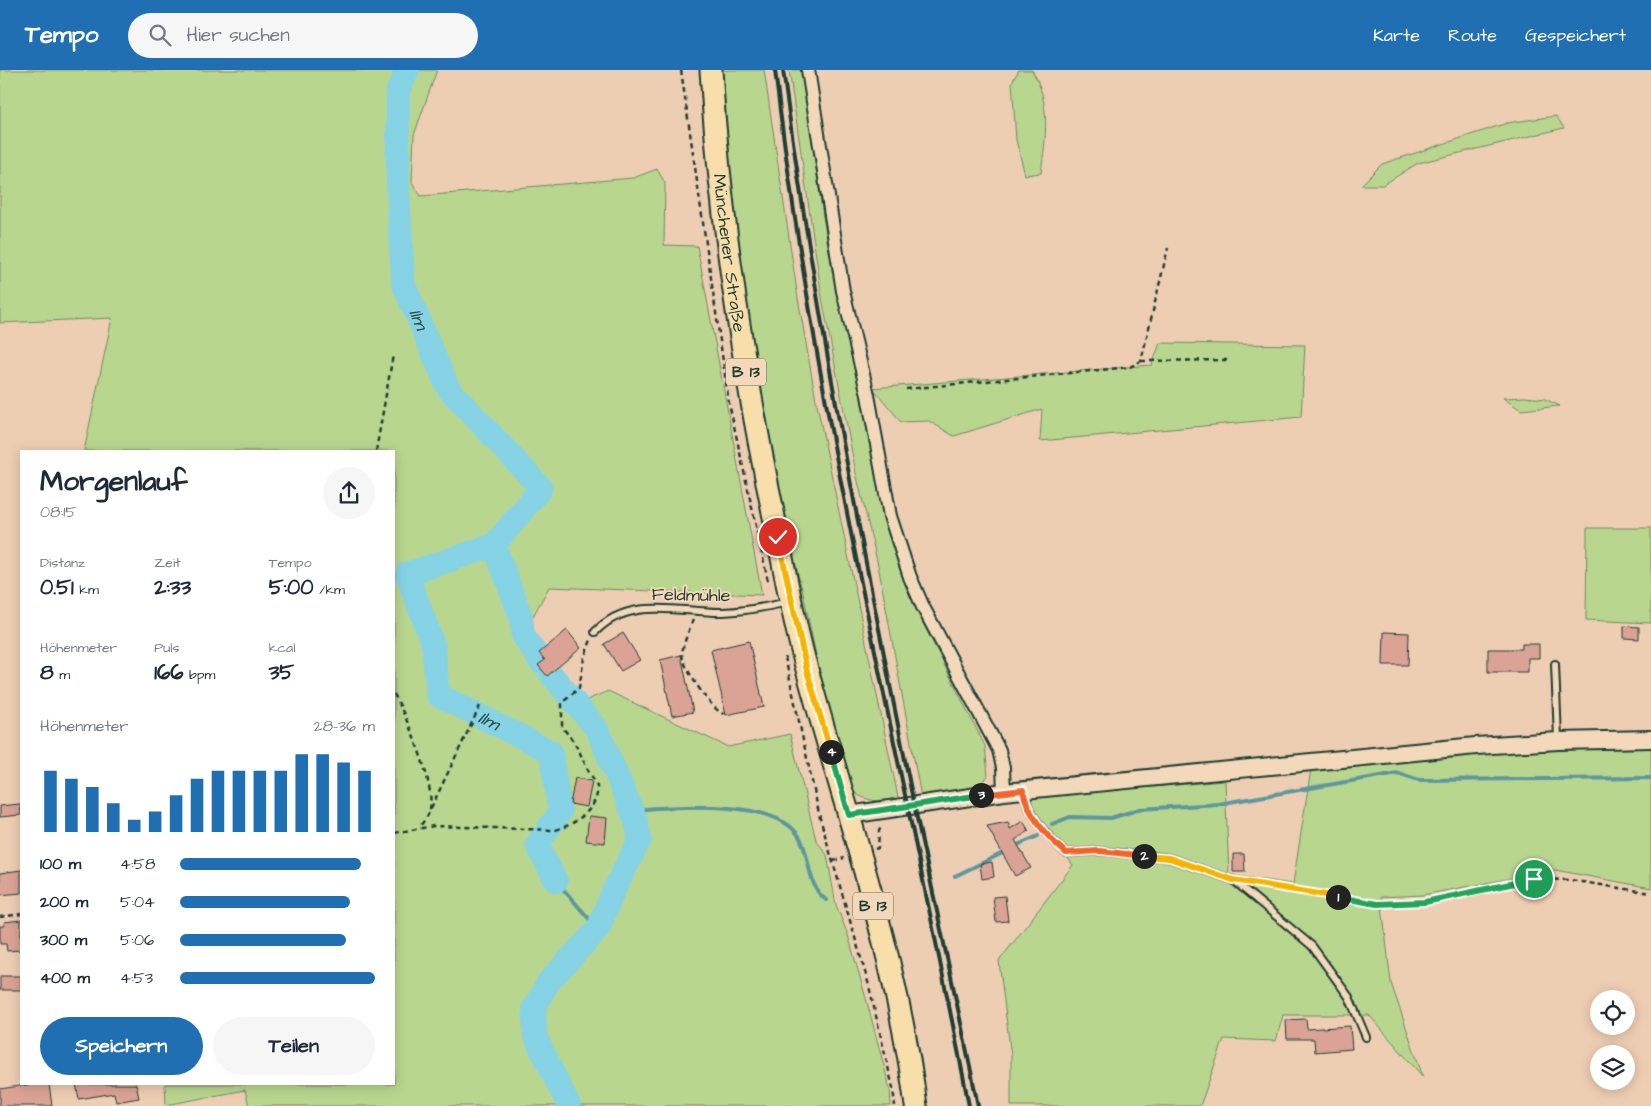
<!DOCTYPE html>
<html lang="de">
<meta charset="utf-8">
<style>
body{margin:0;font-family:"Architects Daughter",sans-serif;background:#f6f6f7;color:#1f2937;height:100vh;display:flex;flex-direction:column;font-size:19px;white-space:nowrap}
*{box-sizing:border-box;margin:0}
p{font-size:16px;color:#747a83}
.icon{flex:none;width:28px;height:28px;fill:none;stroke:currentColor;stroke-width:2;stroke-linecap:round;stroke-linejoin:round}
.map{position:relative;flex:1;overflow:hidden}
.details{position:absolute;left:20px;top:380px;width:375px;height:635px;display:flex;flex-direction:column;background:#fff;border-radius:0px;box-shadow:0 2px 12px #0003}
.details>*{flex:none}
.buttons{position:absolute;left:1590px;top:920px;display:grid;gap:10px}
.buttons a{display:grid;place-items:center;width:45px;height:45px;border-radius:50%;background:#fff;box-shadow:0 2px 12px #0003;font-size:25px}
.pin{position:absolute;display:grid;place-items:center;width:42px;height:42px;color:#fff;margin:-21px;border:2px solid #fff;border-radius:50%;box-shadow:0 1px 5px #0007}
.km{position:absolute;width:25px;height:25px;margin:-12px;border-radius:50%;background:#222;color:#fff;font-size:14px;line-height:25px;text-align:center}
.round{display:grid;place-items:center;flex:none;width:52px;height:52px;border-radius:26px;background:#f6f6f7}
.summary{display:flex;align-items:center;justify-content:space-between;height:85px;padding:0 20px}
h1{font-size:28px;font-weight:700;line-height:38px}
.figures{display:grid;grid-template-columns:repeat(3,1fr);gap:8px;height:85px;padding:5px 20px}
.figures div{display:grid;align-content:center}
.figures b{font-size:21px;font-weight:700}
.figures small{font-size:14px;font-weight:400}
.figures p{font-size:14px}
.chart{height:140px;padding:10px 20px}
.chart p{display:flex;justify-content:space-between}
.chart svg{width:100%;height:90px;margin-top:5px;stroke:#1f6fb2;stroke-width:6}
.cta{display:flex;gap:10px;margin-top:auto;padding:10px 20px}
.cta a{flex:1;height:58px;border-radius:30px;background:#1f6fb2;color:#fff;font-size:20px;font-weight:700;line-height:58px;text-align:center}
.cta a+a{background:#f6f6f7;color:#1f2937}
ul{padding:0 20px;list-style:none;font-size:16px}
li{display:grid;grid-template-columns:80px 60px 1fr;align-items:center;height:38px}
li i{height:12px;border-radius:6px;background:#1f6fb2}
header{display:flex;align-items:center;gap:30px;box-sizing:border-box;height:70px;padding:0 25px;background:#1f6fb2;color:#fff}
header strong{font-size:24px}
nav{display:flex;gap:28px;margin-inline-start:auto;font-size:18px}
.search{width:350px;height:45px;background:#f6f6f7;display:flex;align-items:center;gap:12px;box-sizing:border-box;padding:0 18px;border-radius:28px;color:#747a83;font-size:19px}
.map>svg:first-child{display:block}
</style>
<header>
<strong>Tempo</strong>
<div class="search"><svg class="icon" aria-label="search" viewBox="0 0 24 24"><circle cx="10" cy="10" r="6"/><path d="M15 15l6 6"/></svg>Hier suchen</div>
<nav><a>Karte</a><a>Route</a><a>Gespeichert</a></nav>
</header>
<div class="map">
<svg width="1651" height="1036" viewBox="0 0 1651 1036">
<rect width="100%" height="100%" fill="#eeceb3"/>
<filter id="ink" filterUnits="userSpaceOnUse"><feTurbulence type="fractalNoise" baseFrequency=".02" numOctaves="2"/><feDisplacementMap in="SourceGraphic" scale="10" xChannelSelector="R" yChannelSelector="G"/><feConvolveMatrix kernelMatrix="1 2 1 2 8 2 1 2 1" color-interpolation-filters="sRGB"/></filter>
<g filter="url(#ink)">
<g fill="#b9d68f" stroke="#6c8a62">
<path d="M0,0h437l-23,65 -2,47 9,14 212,-18 24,-9 8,14 -1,62 33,1 65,349 -213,-8 -24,44 55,72 28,-12 120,56 62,-13 26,106 11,15 9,50 12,30 19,67 23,87 1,17h-642l-4,-16 -79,15 -1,-21h229v-633h-310l28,-133 -112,5z"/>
<path d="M720,0h44l34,228 18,102 83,402c-18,-1 -36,1 -49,-14l-26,-94 -21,-101 -30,-113 -40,-242z"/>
<path d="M789,0h13l21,147 16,87 21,89 22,118 14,46 17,46 72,143 3,30c-15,18 -45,17 -67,21l-43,-232 -22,-92 -34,-175z"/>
<path d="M1019,0h13c19,32 14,68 9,103l-16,2 -9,-35 -4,-58z"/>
<path d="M1556,46l8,12 -146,35 -35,22h-22l21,-21 125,-41z"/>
<path d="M1160,273l145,2 -4,72 -261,24 2,-32 -88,27 -25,-15 -28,1 -28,-34 279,-23z"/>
<path d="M1525,327l20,2 15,7 -39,4 -18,-12z"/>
<path d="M1587,458h64v95l-65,-3z"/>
<path d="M1651,674v144l-96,-18 -132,25 -42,2 10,86 32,94 -54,-62h-86l-7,26 -52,-2 -24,67h-189v-50l-12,-95 74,-96 -40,-52 -2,-16 194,-16 4,94 64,9 18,-115 236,-22z"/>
</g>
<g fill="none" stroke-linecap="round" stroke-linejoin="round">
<g stroke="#5d979f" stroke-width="4">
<path d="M632,740c39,-3 146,-13 168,28 11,21 7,48 26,62"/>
<path d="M1052,754l18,-7 41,1 29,-9 78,-5 180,-31 21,7 232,-2"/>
<path d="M1015,776l23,-10"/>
<path d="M955,806l52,-25"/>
<path d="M556,811l42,48"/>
</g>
<g stroke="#86d3e6" stroke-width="24">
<path id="s1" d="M408,0l-10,20v97l5,96 45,105 93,100 -47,57 -87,29 26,70 5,51 113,57 9,60 -23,33 19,36"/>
<path d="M494,475l27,72 2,18 18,27"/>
<path d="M551,604l46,55 38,89 5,21 -27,53 -15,37 -49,52 -15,27 1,28 34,70"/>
</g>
</g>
<g fill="#dba396" stroke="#1f3d34">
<path d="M1624,556l15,1v12l-15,-1z"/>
<path d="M567,560l14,18 -34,28 -9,-11 7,-5 -6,-7z"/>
<path d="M1384,562l25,1 -1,32h-25z"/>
<path d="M623,563l17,27 -19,11 -17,-27z"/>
<path d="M749,571l15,66 -38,8 -15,-65z"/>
<path d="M1522,574h17v14h-11v14h-40v-23h34z"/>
<path d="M681,585l12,57 -21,4 -12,-56z"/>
<path d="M575,708l17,3 -5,26 -17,-3z"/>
<path d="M20,734l1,11 -21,2v-11z"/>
<path d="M589,746l18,2 -2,25 -19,-2z"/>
<path d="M1023,751l6,10 -14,9 16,28 -16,8 -28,-50 21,-4 2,7z"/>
<path d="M1233,784h11l1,18h-12z"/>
<path d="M992,792l2,15 -12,2 -2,-15z"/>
<path d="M21,800v23l-21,2v-22z"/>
<path d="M1005,826l3,25 -12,1 -3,-25z"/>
<path d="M21,850v30l-14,1 -1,-7h-6v-18h5l-1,-4z"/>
<rect x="0" y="906" width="21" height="14"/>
<path d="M1306,949l1,10 43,-3 2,23 -37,3 -1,-13h-27l-1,-19z"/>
<path d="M33,1014h16l3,22h-52v-17z"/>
<path d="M76,1014h60l3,14 -23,4 -2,-9 -35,6z"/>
</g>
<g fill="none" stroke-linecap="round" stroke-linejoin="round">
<g stroke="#1f3d34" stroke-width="10">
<g id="service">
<path d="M595,562c35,-37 85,-19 128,-20 22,-1 44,-5 65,-10"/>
<path d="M1555,594l3,75"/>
<path d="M1024,722c4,24 24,45 42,61l34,-2 69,7 64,22 79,66 37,51 17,40"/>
</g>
</g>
<g stroke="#1f3d34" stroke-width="16">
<path id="minor" d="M808,0l35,221 25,104 22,121 20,61 13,30 76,143 4,18 1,24"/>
</g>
<g stroke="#1f3d34" stroke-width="20">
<path id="tertiary" d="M849,745l155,-23 472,-46 82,-5 93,-2"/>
</g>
<g stroke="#1f3d34" stroke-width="25">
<g id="primary">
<path id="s2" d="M711,0c9,153 33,303 64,452 10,51 19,102 33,151 39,143 89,285 108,433"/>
</g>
</g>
<g stroke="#1f3d34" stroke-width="2.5" stroke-dasharray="5 4" stroke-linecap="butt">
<path d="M681,0l48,333 39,178"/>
<path d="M1141,291l88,-1"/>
<path d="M906,319l224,-22 11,-6 27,-113"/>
<path d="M376,381l17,-96"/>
<path d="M693,550c-4,11 -10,23 -11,34 0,12 30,57 42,60"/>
<path d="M785,587l35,161 48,164 25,106 2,18"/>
<path d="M394,624c13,25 41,87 36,115 -1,6 -6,12 -10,17"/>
<path d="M431,738l49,-102"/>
<path d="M394,763l40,-7 120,4c18,-3 46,-22 43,-43 -1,-6 -7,-12 -9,-17 -9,-19 -12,-27 -26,-43v-24l17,-15 5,-30 7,-18"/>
<path d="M875,779l3,-1 1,-17 3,-6"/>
<path d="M833,791l11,-3"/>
<path d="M1252,813l125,21 48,-2 109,-23 36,1 81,13"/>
<path d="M0,847l21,-3"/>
</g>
<use href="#service" stroke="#f3d9ba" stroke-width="6"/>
<use href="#minor" stroke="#f3d9ba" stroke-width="12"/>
<use href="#tertiary" stroke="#f3d9ba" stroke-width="16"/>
<use href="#primary" stroke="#f8deab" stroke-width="21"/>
<g stroke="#1f3d34" stroke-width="4">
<path d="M775,0c41,349 127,691 194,1036"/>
<path d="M783,0c32,242 80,481 128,720 22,105 46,210 67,316"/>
</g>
</g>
</g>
<g fill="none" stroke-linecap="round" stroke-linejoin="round" filter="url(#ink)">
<g stroke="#fff" stroke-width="10">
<path id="split-1" d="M1338,827l39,7 48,-2 109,-23"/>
</g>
<g stroke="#fff" stroke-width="10">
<path id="split-2" d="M1144,786l25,2 64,22 105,17"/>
</g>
<g stroke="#fff" stroke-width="10">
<path id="split-3" d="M981,725l42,-5c5,26 24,47 43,63l34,-2 44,5"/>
</g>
<g stroke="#fff" stroke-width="10">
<path id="split-4" d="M831,682l18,63 132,-20"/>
</g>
<g stroke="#fff" stroke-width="10">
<path id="split-5" d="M778,467l29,134 24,81"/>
</g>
<use href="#split-1" stroke="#22a559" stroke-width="6"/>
<use href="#split-2" stroke="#f5b400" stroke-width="6"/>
<use href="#split-3" stroke="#f0652b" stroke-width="6"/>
<use href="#split-4" stroke="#22a559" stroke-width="6"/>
<use href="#split-5" stroke="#f5b400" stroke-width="6"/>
</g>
<g text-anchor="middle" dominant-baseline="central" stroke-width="4" stroke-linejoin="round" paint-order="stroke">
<g fill="#f3d9ba" stroke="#5f6c5c" stroke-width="1">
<rect x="726" y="288.5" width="40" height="27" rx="4"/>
<rect x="853" y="822.5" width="40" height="27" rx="4"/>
</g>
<g font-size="16" font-weight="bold" fill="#1f3d34">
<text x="746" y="302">B 13</text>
<text x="873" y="836">B 13</text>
</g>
<g font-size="18" fill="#1f3d34" stroke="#f3d9ba">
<text stroke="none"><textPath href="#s2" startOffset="184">Münchener Straße</textPath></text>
<text transform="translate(691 525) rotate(1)">Feldmühle</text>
</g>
<g font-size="19" font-style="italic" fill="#294c46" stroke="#f3d9ba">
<text stroke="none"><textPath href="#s1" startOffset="255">Ilm</textPath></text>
<text stroke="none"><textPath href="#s1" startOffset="815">Ilm</textPath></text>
</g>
</g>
</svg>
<div class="buttons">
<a><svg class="icon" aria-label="locate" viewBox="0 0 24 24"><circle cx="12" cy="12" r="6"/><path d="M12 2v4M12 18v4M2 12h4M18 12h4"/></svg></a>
<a><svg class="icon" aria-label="layers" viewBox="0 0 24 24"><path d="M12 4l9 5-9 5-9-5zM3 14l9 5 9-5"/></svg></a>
</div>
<div class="pin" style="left:1534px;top:809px;background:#1e9e55"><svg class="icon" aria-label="arrive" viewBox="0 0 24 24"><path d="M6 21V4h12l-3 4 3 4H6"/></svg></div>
<div class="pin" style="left:778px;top:467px;background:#d93025"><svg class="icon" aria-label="check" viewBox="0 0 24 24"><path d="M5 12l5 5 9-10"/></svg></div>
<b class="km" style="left:1338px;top:827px">1</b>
<b class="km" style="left:1144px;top:786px">2</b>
<b class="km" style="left:981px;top:725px">3</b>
<b class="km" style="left:831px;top:682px">4</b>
<section class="details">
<div class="summary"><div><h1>Morgenlauf</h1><p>08:15</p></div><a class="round"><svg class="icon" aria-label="share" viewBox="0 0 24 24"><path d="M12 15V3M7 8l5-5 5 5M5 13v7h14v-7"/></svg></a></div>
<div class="figures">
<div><p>Distanz</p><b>0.51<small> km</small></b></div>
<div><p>Zeit</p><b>2:33</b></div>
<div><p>Tempo</p><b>5:00<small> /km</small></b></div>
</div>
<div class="figures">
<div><p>Höhenmeter</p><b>8<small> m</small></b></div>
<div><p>Puls</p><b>166<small> bpm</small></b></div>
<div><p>kcal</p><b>35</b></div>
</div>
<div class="chart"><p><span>Höhenmeter</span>28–36 m</p>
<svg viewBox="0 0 160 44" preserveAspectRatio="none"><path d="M5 44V14M15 44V18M25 44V22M35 44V30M45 44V38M55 44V34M65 44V26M75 44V18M85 44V14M95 44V14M105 44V14M115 44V14M125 44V6M135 44V6M145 44V10M155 44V14"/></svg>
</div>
<ul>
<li><b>100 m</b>4:58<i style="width:93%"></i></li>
<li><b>200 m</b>5:04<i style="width:87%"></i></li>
<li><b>300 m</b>5:06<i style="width:85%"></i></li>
<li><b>400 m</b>4:53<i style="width:100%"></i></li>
</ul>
<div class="cta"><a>Speichern</a><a>Teilen</a></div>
</section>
</div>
